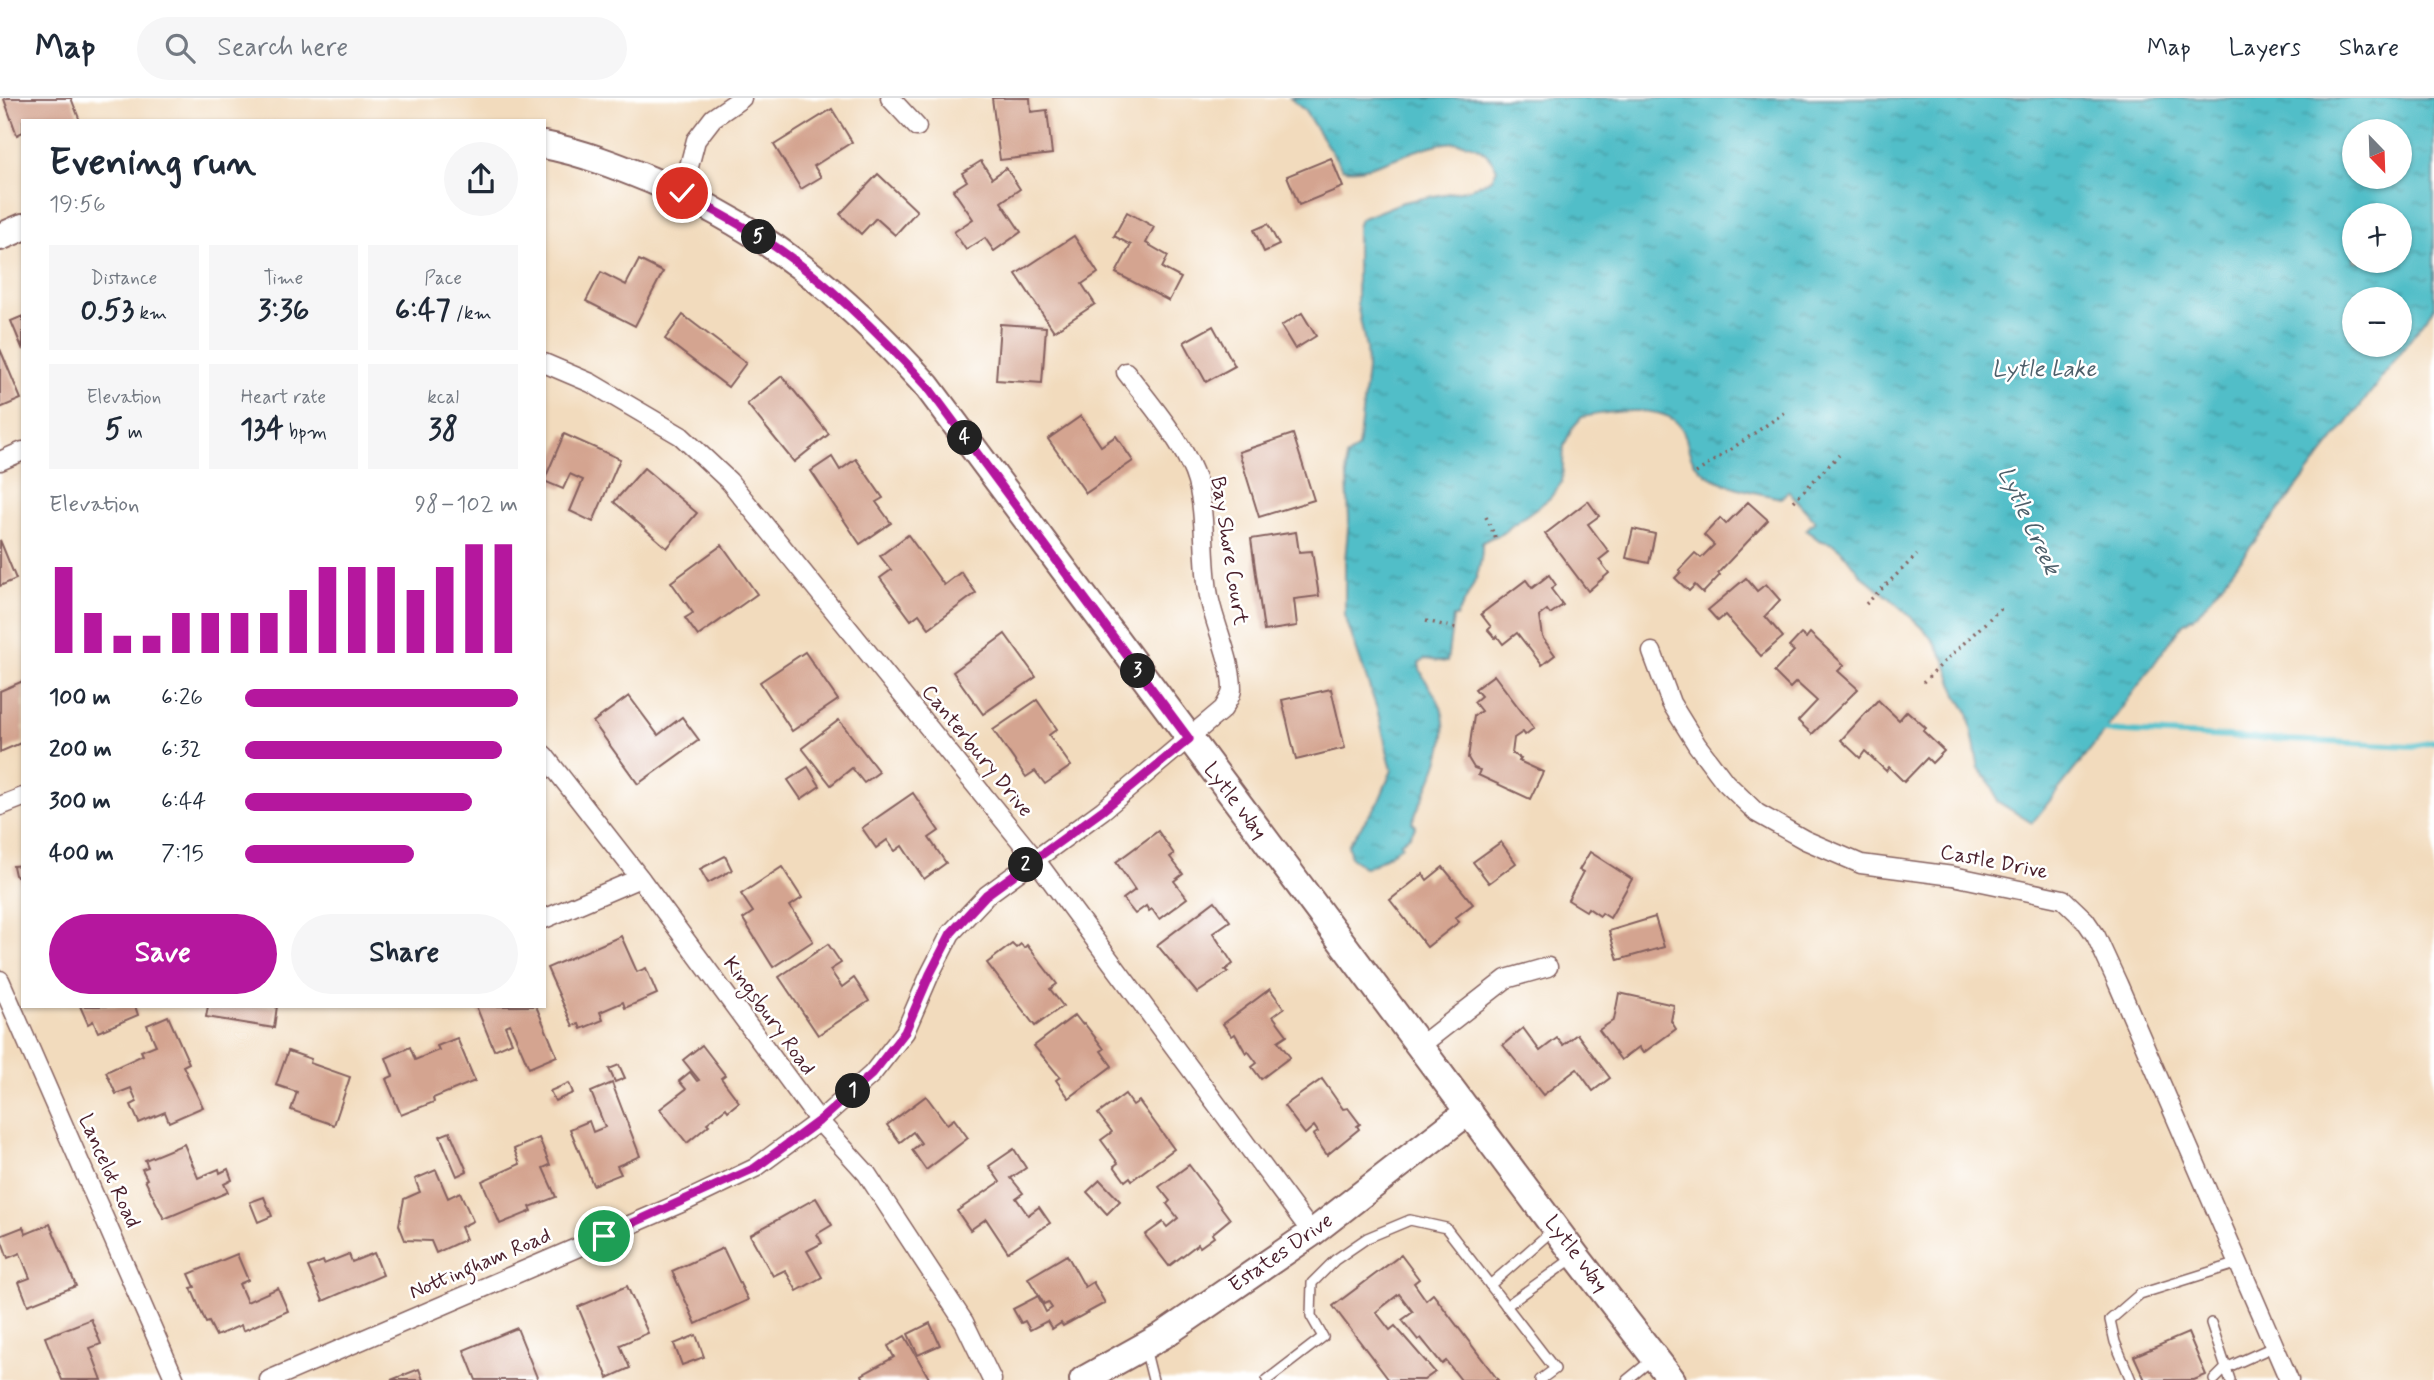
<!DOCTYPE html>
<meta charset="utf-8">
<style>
body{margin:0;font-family:Mynerve,sans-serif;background:#f6f6f7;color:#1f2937;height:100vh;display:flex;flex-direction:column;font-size:26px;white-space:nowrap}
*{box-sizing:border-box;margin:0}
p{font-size:23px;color:#747a83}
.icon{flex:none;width:38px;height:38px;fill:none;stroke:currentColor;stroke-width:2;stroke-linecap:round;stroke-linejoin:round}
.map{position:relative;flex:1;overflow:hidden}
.sheet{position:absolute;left:21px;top:21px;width:525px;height:889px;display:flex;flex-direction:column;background:#fff;border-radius:0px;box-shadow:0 2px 5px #0004}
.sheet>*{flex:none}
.needle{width:46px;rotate:157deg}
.buttons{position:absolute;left:2342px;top:21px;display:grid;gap:14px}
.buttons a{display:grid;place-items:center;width:70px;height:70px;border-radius:50%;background:#fff;box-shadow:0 2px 5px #0004;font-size:35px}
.pin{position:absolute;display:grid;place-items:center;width:60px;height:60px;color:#fff;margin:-30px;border:4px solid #fff;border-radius:50%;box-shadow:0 2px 7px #0007}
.km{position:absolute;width:35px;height:35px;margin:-18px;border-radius:50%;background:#222;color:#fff;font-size:19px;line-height:35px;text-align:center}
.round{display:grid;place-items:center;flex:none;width:74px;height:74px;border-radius:37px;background:#f6f6f7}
.headline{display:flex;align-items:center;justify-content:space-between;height:119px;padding:0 28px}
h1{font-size:38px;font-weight:700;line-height:52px}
.metrics{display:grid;grid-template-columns:repeat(3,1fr);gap:10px;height:119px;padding:7px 28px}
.metrics div{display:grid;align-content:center;border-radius:0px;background:#f6f6f7;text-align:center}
.metrics b{font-size:30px;font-weight:700}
.metrics small{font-size:19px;font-weight:400}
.metrics p{font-size:19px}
.chart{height:196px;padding:14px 28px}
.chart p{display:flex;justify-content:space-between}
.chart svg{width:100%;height:126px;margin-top:7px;stroke:#b5179e;stroke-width:6}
.cta{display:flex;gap:14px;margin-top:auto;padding:14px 28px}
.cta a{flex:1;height:80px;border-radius:42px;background:#b5179e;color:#fff;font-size:28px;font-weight:700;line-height:80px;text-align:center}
.cta a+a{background:#f6f6f7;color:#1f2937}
ul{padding:0 28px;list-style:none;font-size:23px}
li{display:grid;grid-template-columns:112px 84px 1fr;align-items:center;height:52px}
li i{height:18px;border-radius:9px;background:#b5179e}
header{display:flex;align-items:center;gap:42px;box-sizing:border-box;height:98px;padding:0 35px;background:#fff;border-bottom:2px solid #e0e1e3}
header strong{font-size:33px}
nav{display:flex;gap:38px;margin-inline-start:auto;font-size:24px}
.search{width:490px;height:63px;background:#f6f6f7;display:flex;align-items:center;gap:18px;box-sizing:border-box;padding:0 24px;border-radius:38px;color:#747a83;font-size:26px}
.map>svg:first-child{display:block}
</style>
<header>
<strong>Map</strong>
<div class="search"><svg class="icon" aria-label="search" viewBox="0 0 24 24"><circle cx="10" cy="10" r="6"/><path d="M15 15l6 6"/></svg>Search here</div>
<nav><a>Map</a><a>Layers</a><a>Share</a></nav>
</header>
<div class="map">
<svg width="2434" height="1282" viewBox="0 0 2434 1282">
<defs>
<pattern id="water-ripples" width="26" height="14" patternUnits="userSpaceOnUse" patternTransform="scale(1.75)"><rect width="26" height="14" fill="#51bec8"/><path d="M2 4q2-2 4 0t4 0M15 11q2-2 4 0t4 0" fill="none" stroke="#459aa3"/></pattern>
</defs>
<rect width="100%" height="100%" fill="#fff"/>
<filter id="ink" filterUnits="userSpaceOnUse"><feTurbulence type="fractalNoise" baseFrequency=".0143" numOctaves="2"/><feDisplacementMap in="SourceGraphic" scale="14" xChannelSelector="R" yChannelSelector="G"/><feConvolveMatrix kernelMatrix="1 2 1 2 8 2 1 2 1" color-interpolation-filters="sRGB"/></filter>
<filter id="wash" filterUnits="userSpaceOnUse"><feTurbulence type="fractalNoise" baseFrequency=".00686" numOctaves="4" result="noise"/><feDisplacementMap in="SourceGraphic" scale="28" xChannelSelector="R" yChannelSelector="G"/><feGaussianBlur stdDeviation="1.57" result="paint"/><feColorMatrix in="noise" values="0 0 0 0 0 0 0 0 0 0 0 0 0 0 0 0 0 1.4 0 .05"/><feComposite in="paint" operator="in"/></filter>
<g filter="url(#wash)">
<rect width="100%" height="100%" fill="#f2dbbd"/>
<path fill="url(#water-ripples)" stroke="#4e6e7a" stroke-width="2" fill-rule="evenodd" d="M1290,0h1144v210l-75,100 -161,206 -15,10 -78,107 -73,92 -35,-22 -4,-14 -14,-18 -11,-57 -11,-17 -12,-35 -9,-15 -12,-16 -33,-30 -31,-25 -17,-22 -10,-8 -14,-4 -13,-10 9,-9 -27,-30 -7,7c-24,-5 -63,-12 -81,-29 -16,-15 -9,-29 -20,-43 -16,-23 -73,-14 -98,-9l-9,10 -9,18 -2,37 -12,16 -40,29c-7,10 -19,8 -28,16 1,29 -12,49 -26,74h-3l-6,45 -22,-3 -6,4c1,15 17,29 22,44 13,38 -15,81 -29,115l4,4 -6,9 -10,8 2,3 -31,20 -7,1 -13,-9 -3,-13 31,-44 13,-31 -15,-61 -32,-93v-56l4,-41 -3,-62 12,-9 9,-79 -1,-21 -9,-44v-77l3,-8 43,-17 67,-13 22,-10 5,-10c-33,-66 -116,12 -155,-1l-38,-58zM2354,33h45v46h-45zM2354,117h45v46h-45zM2354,201h45v46h-45z"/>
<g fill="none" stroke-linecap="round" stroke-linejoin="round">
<path stroke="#51bec8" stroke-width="6" d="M2103,627l2,6 308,15 21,-4"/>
</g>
<g id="blocks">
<g fill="#d4a490">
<path d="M7,0h64l9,23h-57v11l-6,3 -13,-36z"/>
<path d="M992,0h38l1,14 16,-2 5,44 -52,6z"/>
<path d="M832,11l20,33 -38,24 7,11 -20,12 -27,-44z"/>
<path d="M1331,60l12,29 -44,18 -12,-29z"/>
<path d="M981,63l11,17 14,-10 14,21 -19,13 20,30 -27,19 -9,-13 -19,12 -12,-18 19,-13 -20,-29 14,-9 -5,-8z"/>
<path d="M878,76l39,37 -22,24 -19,-17 -15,16 -21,-20z"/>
<path d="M1127,114l27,15 -8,16 22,13 -6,12 19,10 -12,23 -53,-28 15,-28 -17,-9z"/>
<path d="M1268,126l11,21 -15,7 -10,-22z"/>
<path d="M1074,138l24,37 -16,11 13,20 -41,27 -38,-57z"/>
<path d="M639,162l24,12 -28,54 -49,-25 15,-29 25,13z"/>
<path d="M1302,215l14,23 -21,13 -14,-23z"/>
<path d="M683,217l63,48 -18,24 -63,-48z"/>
<path d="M23,218v34l-12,-29z"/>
<path d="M1000,226l46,3 -4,56 -46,-3z"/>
<path d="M1213,228l22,40 -29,16 -22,-40z"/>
<path d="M0,251l21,50 -21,9z"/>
<path d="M782,278l47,58 -35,28 -47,-58z"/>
<path d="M1081,318l20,30 15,-10 17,25 -47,32 -38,-54z"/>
<path d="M564,336l56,25 -27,63 -23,-11 13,-31 -13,-6 -7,15 -19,-8z"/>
<path d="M1293,336l21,66 -55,17 -20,-65z"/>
<path d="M832,359l8,13 16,-11 27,39 -7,4 15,21 -31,21 -49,-73z"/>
<path d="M644,370l53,45 -30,35 -53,-46z"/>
<path d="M1588,403l11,15 -11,8 21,28 -10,8 10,13 -21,18 -43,-57z"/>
<path d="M1748,404l20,18 -50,53 2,2 -17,18 -8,-8 -6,6 -14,-13 6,-6 -2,-2 16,-17 6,5 13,-13 -10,-10 16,-17 6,6z"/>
<path d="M1633,431l22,5 -6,29 -23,-5z"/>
<path d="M1296,434l3,20 13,-1 7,45 -25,3 3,27 -33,5 -13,-92z"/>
<path d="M908,437l36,50 17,-13 15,21 -47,35 -10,-14 -8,6 -31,-42 11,-8 -11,-14z"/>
<path d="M0,442l16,39 -16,7z"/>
<path d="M722,447l35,49 -59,42 -13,-18 8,-5 -22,-31z"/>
<path d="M1549,477l7,10 -5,4 12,16 -13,9 -3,-4 -8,6 3,21 13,18 -13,10 -25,-32 -14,11 -6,-8 -2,2 -7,-8 3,-3 -10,-13 45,-34 6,8z"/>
<path d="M1746,480l11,13 9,-7 14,16 -15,16 18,21 -22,19 -36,-41 -7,6 -10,-11z"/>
<path d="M1810,535l34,32 -6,6 20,18 -46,45 -14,-13 19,-20 -21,-19 -6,6 -16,-16 20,-21 -5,-4 12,-13 5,4z"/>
<path d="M1005,536l31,43 -53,37 -30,-42z"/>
<path d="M805,554l33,48 -46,31 -32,-49z"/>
<path d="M1494,577l40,53 -9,7 -2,-3 -9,6 -2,16 9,4 -2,3 24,11 -13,27 -52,-24 2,-5 -6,-2 -6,-10 6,-42 7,-5 -7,-9 7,-6 -6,-7z"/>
<path d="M23,583v61l-23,10v-61z"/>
<path d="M1331,591l14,59 -49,12 -14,-60z"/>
<path d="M629,598l29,39 24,-18 17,23 -61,44 -45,-62z"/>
<path d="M1037,602l20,29 -8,6 22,31 -26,18 -10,-13 -9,6 -33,-47z"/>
<path d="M1878,602l21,20 8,-9 19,17 -3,3 21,20 -12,12 -5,-5 -23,24 -15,-15 -3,4 -21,-20 -5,7 -19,-18z"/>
<path d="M839,622l40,52 -15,11 -12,-15 -21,17 -29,-37z"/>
<path d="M808,669l12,19 -19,13 -13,-19z"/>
<path d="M913,695l26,38 -10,7 17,25 -22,16 -22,-33 -7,5 -8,-11 -11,8 -14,-20z"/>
<path d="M1158,733l16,23 -4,3 13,17 -9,7 13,17 -28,21 -7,-10 -3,2 -3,-5 -11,8 -12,-15 12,-9 -19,-28z"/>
<path d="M1501,744l15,21 -27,20 -16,-21z"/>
<path d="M1590,754l42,27 -22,39 -8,-5 -2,3 -12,-8 -2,3 -18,-11 15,-28 -4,-2z"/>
<path d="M725,758l7,14 -24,13 -8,-14z"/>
<path d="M23,767v32h-2l-2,-19 -4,-3 -2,-9z"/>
<path d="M782,769l20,31 -12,8 23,35 -40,26 -30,-48 10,-7 -12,-18z"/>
<path d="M1443,769l30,37 -18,14 4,4 -32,25 -37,-47 33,-26 4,6z"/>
<path d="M1215,803l15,20 -17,12 20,31 -8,6 3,2 -31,21 -40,-48z"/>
<path d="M1655,819l9,30 -46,13 -9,-29z"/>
<path d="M621,838l16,36 9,-4 11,26 -32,14 -2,-6 -23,10 3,8 -22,9 -2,-5 -6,2 -26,-58z"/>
<path d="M828,846l13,19 -11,7 12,17 12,-9 15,23 -51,34 -39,-58z"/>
<path d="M1012,846l4,4 5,-4 3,4 3,-3 30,39 -7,5 13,17 -28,20 -48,-63z"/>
<path d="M1270,891l14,19 -11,8 14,19 -9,6 12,16 -29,22 -9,-12 5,-4 -9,-12 -2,2 -11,-19 -3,2 -9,-12z"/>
<path d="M1619,895l55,12 -3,16 5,8 -33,24 -4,-6 -18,13 -22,-30 15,-10z"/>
<path d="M80,908h55l3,9 -40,17 -5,-11 -5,3z"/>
<path d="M208,908h69l-3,22 -68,-11z"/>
<path d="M476,908h60l21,50 -28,12 -19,-44 -5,2 7,16 -18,8z"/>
<path d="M1075,917l7,9 2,-1 20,26 -3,2 11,15 -43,32 -13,-18 4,-3 -26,-31z"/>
<path d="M168,918l21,47 -6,3 20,41 -34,15 -4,-10 -26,11 -8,-18 6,-3 -6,-14 -15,6 -10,-22 37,-17 -2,-4 15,-6 -9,-20z"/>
<path d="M1523,930l17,23 17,-13 6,7 14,-11 33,44 -17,13 -16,-22 -34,26 -40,-50z"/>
<path d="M457,940l18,43 -42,17 1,4 -33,13 -15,-36 7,-3 -7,-18 24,-11 5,13 24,-10 -2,-4z"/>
<path d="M702,947l23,30 -4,3 18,24 -11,9 -2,-3 -19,15 2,2 -22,18 -27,-34 26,-20 -7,-8 11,-9 7,9 2,-1 -16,-20z"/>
<path d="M288,953l23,8 -1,4 40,14 -16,48 -43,-15 6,-18 -21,-7z"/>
<path d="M619,967l6,13 -10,4 -6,-13z"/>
<path d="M1322,981l21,30 5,-1 12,16 -3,2 2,3 -32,26 -14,-20 5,-3 -4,-6 -9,8 -21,-28z"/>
<path d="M569,985l4,10 -18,8 -5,-10z"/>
<path d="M612,985l28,73 -23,10 4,8 -28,11 -23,-56 19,-8 4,11 12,-5 -14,-35z"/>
<path d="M1125,996l8,11 6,-4 35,48 -42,31 -2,-3 -5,4 -11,-15 4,-3 -17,-23 11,-8 -14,-18z"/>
<path d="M926,998l21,28 7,-5 14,19 -42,32 -14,-20 9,-7 -8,-11 -13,10 -13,-17z"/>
<path d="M450,1034l17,39 -10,5 -17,-40z"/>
<path d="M539,1040l11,27 -7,3 13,29 -26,10 2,4 -32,13 -18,-43 38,-17 -6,-15z"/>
<path d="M184,1046l14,34 21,-9 1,4 8,-4 4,11 -8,4 4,8 -64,27 -19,-39 2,-1 -5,-10 6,-2 -3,-7z"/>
<path d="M1014,1051l12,19 -15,10 12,15 -7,5 12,17 11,-8 11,16 -42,29 -22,-33 -16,11 -13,-19 43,-29 -11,-16z"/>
<path d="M1189,1067l41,54 -18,15 2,3 -14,10 -2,-3 -29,22 -24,-31 18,-13 4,5 11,-9 -11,-14 3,-3 -11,-14z"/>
<path d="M436,1072l12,28 12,-6 13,29 -12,6 5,12 -30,14 -5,-12 -26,-1 -6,-15 5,-26 16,-7 -5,-13z"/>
<path d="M1100,1082l20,21 -13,13 -20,-22z"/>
<path d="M264,1099l8,19 -14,6 -8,-20z"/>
<path d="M816,1100l16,27 -15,9 5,9 -15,8 15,26 -25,14 -12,-21 -12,6 -23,-41z"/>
<path d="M50,1126l26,62 -48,19 -9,-23 11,-4 -10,-25 -12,5 -8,-22 23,-9 3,7z"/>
<path d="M723,1150l25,52 -52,24 -24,-53z"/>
<path d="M374,1155l9,22 -60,26 -15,-34 15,-6 1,3 25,-10 3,8z"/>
<path d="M237,1156l11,26 -9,4 8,18 31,-14 10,23 -45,20 -2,-6 -25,11 -7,-14 -3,1 -15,-35 4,-1 -6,-13z"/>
<path d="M1067,1157l18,32 8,-5 12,21 -42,23 -2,-3 -9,6 -5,-8 -17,9 -5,-9 -4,2 -8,-14 25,-13 8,16 6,-4 -4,-6 -4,2 -16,-26z"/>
<path d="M1401,1157l18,24 -5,4 12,17 7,-6 65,86h-37l-15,-19 -4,3 -21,-26 -3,2 -16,-20 11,-8 -14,-18 -23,18 14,18 5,-4 40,46 -11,8h-35l-56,-74z"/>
<path d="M627,1188l21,47 -28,12 10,23 -22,10 -30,-71z"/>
<path d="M91,1221l10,25 -11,4 12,32h-40l-17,-43z"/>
<path d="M930,1225l10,22 -22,10 -10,-21z"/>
<path d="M517,1230l21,52h-62l-12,-30z"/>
<path d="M2188,1235l18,42 -12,5h-49l-11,-24z"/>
<path d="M696,1237l8,22 -22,8 -8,-21z"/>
<path d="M905,1238l25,44h-66l-2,-5 32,-18 -6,-11z"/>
<path d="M419,1271l4,11h-32z"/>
</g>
</g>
</g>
<g filter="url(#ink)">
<use href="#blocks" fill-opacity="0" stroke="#85615e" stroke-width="2"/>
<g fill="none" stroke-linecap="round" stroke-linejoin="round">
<g stroke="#85615e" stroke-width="12">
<g id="lane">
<path d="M1490,1187l64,-56"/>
<path d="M1506,1208l67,-48"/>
<path d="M2211,1225l19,57"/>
<path d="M1145,1250l8,32"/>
<path d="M1267,1282l56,-43 -12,-21 1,-33 23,-23 32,-22 43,-18 36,8 109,141 -15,11"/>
<path d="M1627,1282l27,-22"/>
<path d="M2131,1282l-16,-38 -5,-22 30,-26 99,-31"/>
<path d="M2214,1282l12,-12 49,-22"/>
</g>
</g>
<g stroke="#85615e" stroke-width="21">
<g id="street">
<path d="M890,0l27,29"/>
<path d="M682,95l14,-53 17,-22 29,-20"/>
<path d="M544,265l47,20 90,53 48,45 306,378 277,374"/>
<path d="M0,363l23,-10"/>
<path d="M1652,554l19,51 26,42 28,37 32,31 48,27 56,24 92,12 110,23 22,21 11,16 22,48 171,396"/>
<path d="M544,657l96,123 179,243 48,53 97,148 28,58"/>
<path d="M0,708l23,-9"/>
<path d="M544,821l96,-41"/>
<path d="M0,882l175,400"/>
<path d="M1420,948l86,-67 42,-12"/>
<path d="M269,1282l419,-180 67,-32 64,-47 53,-47 33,-42 25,-58 21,-41 36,-38 116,-85 120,-101c3,-6 9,-13 9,-20 0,-27 -16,-61 -22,-88 -10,-42 0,-98 -20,-137 -16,-33 -41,-62 -64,-92"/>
</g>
</g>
<g stroke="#85615e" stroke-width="30">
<g id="secondary">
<path d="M544,47c37,7 73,21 107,35 115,49 193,114 276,206l649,870 96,124"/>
<path d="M0,139l23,-10"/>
<path d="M1083,1282l79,-44 150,-103 157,-122"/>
</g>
</g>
<g stroke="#85615e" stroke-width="3.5" stroke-dasharray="2 5" stroke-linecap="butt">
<path d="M1696,375l88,-60"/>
<path d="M1794,403l45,-46"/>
<path d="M1486,419l10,22"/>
<path d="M1866,506l51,-49"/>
<path d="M1426,523l34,8"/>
<path d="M1923,584l81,-77"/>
</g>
<use href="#lane" stroke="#fff" stroke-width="9"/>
<use href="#street" stroke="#fff" stroke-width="18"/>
<use href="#secondary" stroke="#fff" stroke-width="26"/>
</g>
</g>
<g fill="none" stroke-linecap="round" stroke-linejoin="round" filter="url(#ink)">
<g stroke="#fff" stroke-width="14">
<path id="route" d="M604,1138l151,-68 64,-47 53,-47 33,-42 25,-58 21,-41 35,-38 117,-85 86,-71 -262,-353c-45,-50 -92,-97 -147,-136 -31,-22 -65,-39 -98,-57"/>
</g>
<use href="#route" stroke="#b5179e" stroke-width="9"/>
</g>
<g text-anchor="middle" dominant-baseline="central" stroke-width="5" stroke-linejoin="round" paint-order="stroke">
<g font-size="21" fill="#4a1f2b" stroke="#fff">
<text transform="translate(1229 453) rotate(81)">Bay Shore Court</text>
<text transform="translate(977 653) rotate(51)">Canterbury Drive</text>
<text transform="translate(1235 703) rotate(53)">Lytle Way</text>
<text transform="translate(1994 764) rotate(11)">Castle Drive</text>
<text transform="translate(769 918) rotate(54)">Kingsbury Road</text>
<text transform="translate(109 1073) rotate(66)">Lancelot Road</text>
<text transform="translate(1281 1155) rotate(-35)">Estates Drive</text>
<text transform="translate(1576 1156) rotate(53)">Lytle Way</text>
<text transform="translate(480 1166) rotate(-23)">Nottingham Road</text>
</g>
<g font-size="23" font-style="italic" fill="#4d5f6a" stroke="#fff">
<text x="2044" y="272">Lytle Lake</text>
<text transform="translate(2028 423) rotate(65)">Lytle Creek</text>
</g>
</g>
</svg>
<div class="buttons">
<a><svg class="needle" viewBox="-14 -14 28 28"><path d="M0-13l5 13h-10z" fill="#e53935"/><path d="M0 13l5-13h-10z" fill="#747a83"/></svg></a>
<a>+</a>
<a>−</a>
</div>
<div class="pin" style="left:604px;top:1138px;background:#1e9e55"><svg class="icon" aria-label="arrive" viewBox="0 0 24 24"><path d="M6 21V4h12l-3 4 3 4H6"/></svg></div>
<div class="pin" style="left:682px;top:95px;background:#d93025"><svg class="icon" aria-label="check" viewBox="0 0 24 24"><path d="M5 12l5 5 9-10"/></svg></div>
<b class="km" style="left:853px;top:993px">1</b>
<b class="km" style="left:1026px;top:767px">2</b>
<b class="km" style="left:1138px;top:573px">3</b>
<b class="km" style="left:965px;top:340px">4</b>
<b class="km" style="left:759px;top:139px">5</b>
<section class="sheet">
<div class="headline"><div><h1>Evening run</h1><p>19:56</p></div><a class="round"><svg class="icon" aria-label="share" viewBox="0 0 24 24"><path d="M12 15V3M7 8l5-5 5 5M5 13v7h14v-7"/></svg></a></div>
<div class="metrics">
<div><p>Distance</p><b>0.53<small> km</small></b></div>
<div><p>Time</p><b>3:36</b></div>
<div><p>Pace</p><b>6:47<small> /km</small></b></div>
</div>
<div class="metrics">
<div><p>Elevation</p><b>5<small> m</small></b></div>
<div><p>Heart rate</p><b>134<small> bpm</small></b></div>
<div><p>kcal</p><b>38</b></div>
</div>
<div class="chart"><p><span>Elevation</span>98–102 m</p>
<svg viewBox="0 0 160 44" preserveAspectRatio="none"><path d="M5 44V14M15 44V30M25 44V38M35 44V38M45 44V30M55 44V30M65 44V30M75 44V30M85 44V22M95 44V14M105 44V14M115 44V14M125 44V22M135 44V14M145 44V6M155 44V6"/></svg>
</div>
<ul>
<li><b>100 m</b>6:26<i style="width:100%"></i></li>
<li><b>200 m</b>6:32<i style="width:94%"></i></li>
<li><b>300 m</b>6:44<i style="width:83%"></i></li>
<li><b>400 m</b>7:15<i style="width:62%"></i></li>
</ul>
<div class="cta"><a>Save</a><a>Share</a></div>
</section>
</div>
